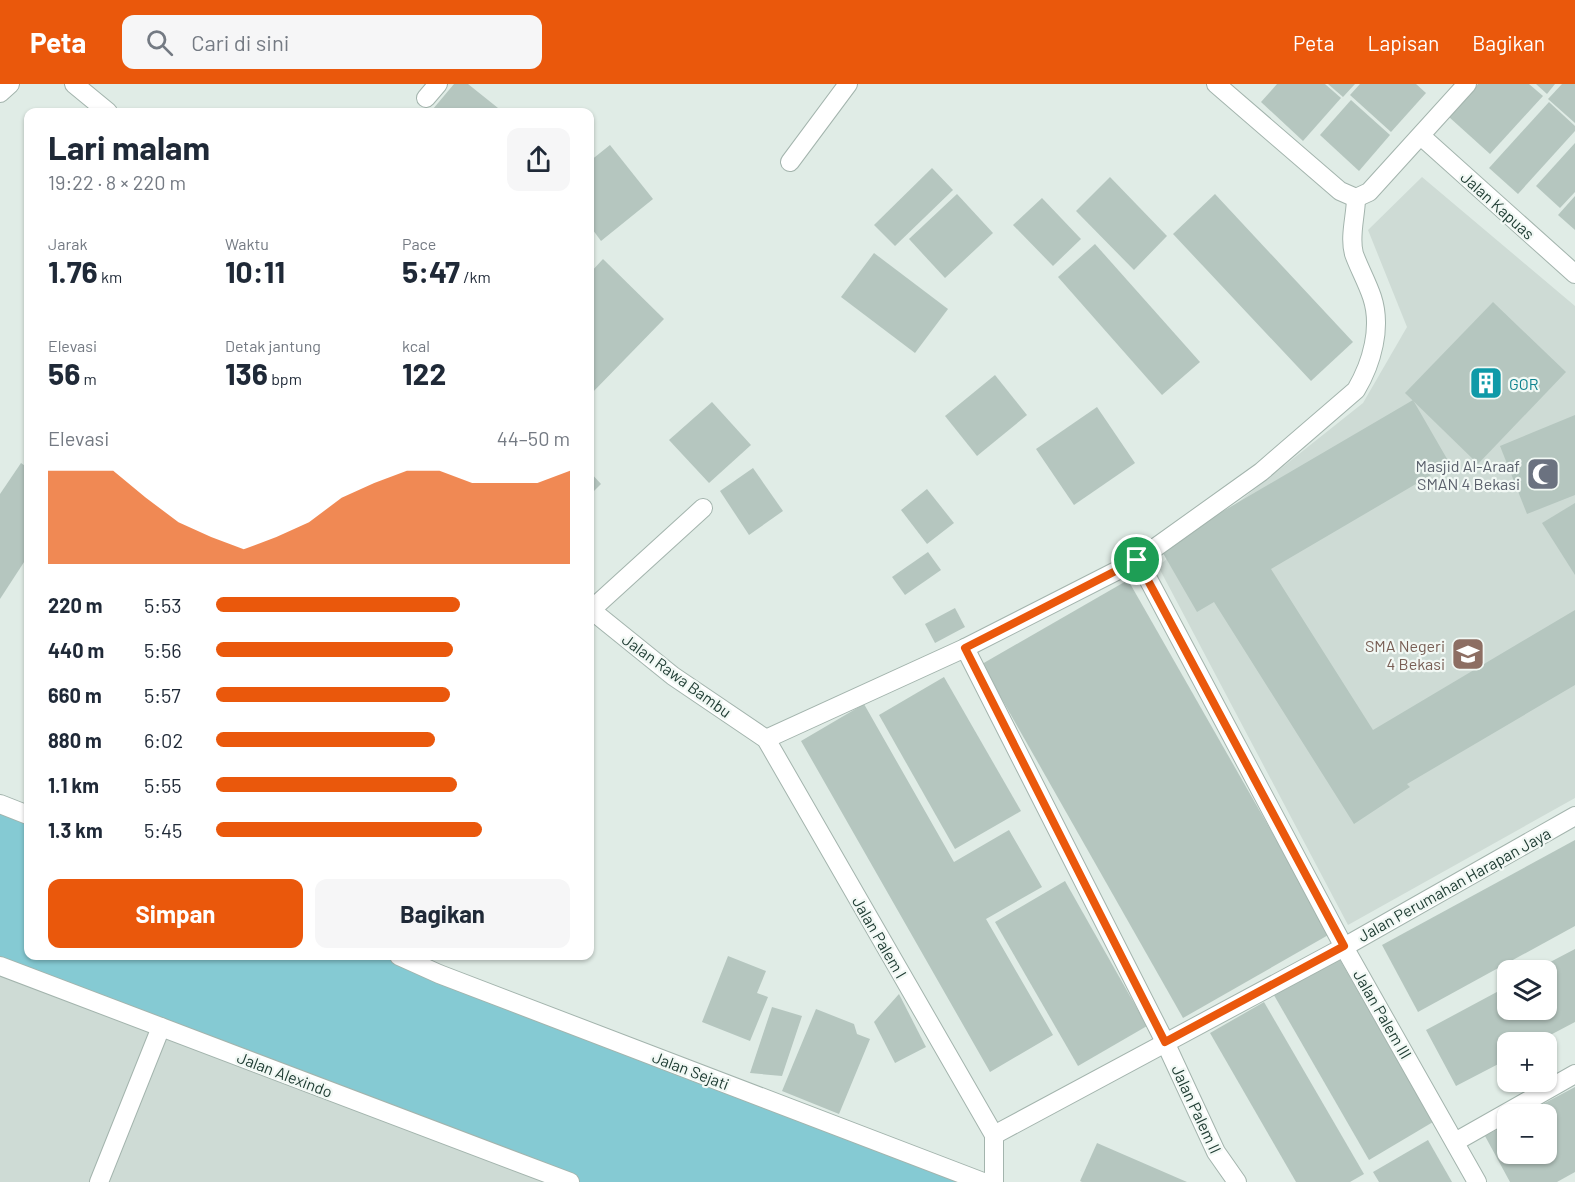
<!DOCTYPE html>
<html lang="id">
<meta charset="utf-8">
<style>
body{margin:0;font-family:Barlow,sans-serif;background:#f6f6f7;color:#1f2937;height:100vh;display:flex;flex-direction:column;font-size:22px;white-space:nowrap}
*{box-sizing:border-box;margin:0}
p{font-size:20px;color:#747a83}
.icon{flex:none;width:33px;height:33px;fill:none;stroke:currentColor;stroke-width:2;stroke-linecap:round;stroke-linejoin:round}
.map{position:relative;flex:1;overflow:hidden}
.drawer{position:absolute;left:24px;top:24px;width:570px;height:852px;display:flex;flex-direction:column;background:#fff;border-radius:12px;box-shadow:0 2px 4px #0004}
.drawer>*{flex:none}
.fabs{position:absolute;left:1497px;top:876px;display:grid;gap:12px}
.fabs a{display:grid;place-items:center;width:60px;height:60px;border-radius:12px;background:#fff;box-shadow:0 2px 4px #0004;font-size:30px}
.pin{position:absolute;display:grid;place-items:center;width:51px;height:51px;color:#fff;margin:-26px;border:3px solid #fff;border-radius:50%;box-shadow:0 2px 6px #0007}
.round{display:grid;place-items:center;flex:none;width:63px;height:63px;border-radius:12px;background:#f6f6f7}
.summary{display:flex;align-items:center;justify-content:space-between;height:102px;padding:0 24px}
h1{font-size:33px;font-weight:700;line-height:45px}
.stats{display:grid;grid-template-columns:repeat(3,1fr);gap:9px;height:102px;padding:6px 24px}
.stats div{display:grid;align-content:center}
.stats b{font-size:30px;font-weight:700}
.stats small{font-size:16px;font-weight:400}
.stats p{font-size:16px}
.chart{height:168px;padding:12px 24px}
.chart p{display:flex;justify-content:space-between}
.chart svg{width:100%;height:108px;margin-top:6px;fill:#ea580c;opacity:.7}
.cta{display:flex;gap:12px;margin-top:auto;padding:12px 24px}
.cta a{flex:1;height:69px;border-radius:12px;background:#ea580c;color:#fff;font-size:24px;font-weight:700;line-height:69px;text-align:center}
.cta a+a{background:#f6f6f7;color:#1f2937}
ul{padding:0 24px;list-style:none;font-size:20px}
li{display:grid;grid-template-columns:96px 72px 1fr;align-items:center;height:45px}
li i{height:15px;border-radius:8px;background:#ea580c}
header{display:flex;align-items:center;gap:36px;box-sizing:border-box;height:84px;padding:0 30px;background:#ea580c;color:#fff}
header strong{font-size:28px}
nav{display:flex;gap:33px;margin-inline-start:auto;font-size:21px}
.search{width:420px;height:54px;background:#f6f6f7;display:flex;align-items:center;gap:15px;box-sizing:border-box;padding:0 21px;border-radius:12px;color:#747a83;font-size:22px}
.map>svg:first-child{display:block}
</style>
<header>
<strong>Peta</strong>
<div class="search"><svg class="icon" aria-label="search" viewBox="0 0 24 24"><circle cx="10" cy="10" r="6"/><path d="M15 15l6 6"/></svg>Cari di sini</div>
<nav><a>Peta</a><a>Lapisan</a><a>Bagikan</a></nav>
</header>
<div class="map">
<svg width="1575" height="1098" viewBox="0 0 1575 1098">
<rect width="100%" height="100%" fill="#e0ece6"/>
<g fill="#cedbd5">
<path d="M1422,93l153,129v492l-227,127 -190,-359 205,-163 44,-76 -39,-97z"/>
<path d="M0,882l567,216h-567z"/>
</g>
<path fill="#85cad3" d="M0,722l28,11v139h372l584,226h-414l-570,-216z"/>
<g fill="#b5c6bf">
<path d="M454,0h14l35,28h-65l-5,-3z"/>
<path d="M1277,0h48l16,14 -38,43 -42,-39z"/>
<path d="M1328,0h27l-12,13z"/>
<path d="M1360,0h56l10,9 -35,39 -41,-37z"/>
<path d="M1478,0h51l14,12 -53,58 -41,-37z"/>
<path d="M1536,0h19l-8,10z"/>
<path d="M1562,0h13v39l-27,-24z"/>
<path d="M1351,16l39,35 -31,36 -39,-36z"/>
<path d="M1549,18l26,24v5l-57,63 -29,-26z"/>
<path d="M1575,59v49l-15,16 -24,-22z"/>
<path d="M610,61l43,54 -52,42 -11,-15v-65z"/>
<path d="M932,84l21,22 -58,56 -21,-21z"/>
<path d="M1110,93l57,59 -33,34 -58,-59z"/>
<path d="M957,110l36,39 -48,45 -36,-39z"/>
<path d="M1215,110l138,148 -42,39 -138,-147z"/>
<path d="M1575,112v34l-17,-15z"/>
<path d="M1042,114l39,41 -28,27 -40,-41z"/>
<path d="M1095,160l105,118 -38,33 -104,-118z"/>
<path d="M874,169l74,56 -33,44 -74,-56z"/>
<path d="M603,175l61,60 -74,76v-122z"/>
<path d="M1493,218l73,70 -88,92 -73,-71z"/>
<path d="M995,291l32,40 -50,41 -32,-40z"/>
<path d="M1413,316l37,64 -179,105 102,161 202,-120v75l-168,99 3,3 -56,37 -140,-222 -17,10 -37,-64z"/>
<path d="M712,318l39,43 -42,38 -40,-43z"/>
<path d="M1097,323l38,56 -61,42 -38,-56z"/>
<path d="M1575,331v80l-48,19 -27,-68z"/>
<path d="M21,379l7,5v88l-28,43v-105z"/>
<path d="M753,384l30,43 -34,24 -29,-44z"/>
<path d="M590,388l11,12 -11,11z"/>
<path d="M927,405l27,34 -27,21 -26,-34z"/>
<path d="M1575,419v72l-33,-52z"/>
<path d="M928,468l13,18 -36,25 -13,-18z"/>
<path d="M1128,496l202,354 -147,84 -201,-354z"/>
<path d="M955,524l10,19 -30,16 -10,-19z"/>
<path d="M944,593l77,134 -66,38 -76,-134z"/>
<path d="M864,620l90,158 55,-32 33,57 -56,32 67,116 -63,37 -189,-331z"/>
<path d="M1575,756v86l-157,86 -36,-67z"/>
<path d="M1065,797l82,145 -69,40 -83,-144z"/>
<path d="M1575,865v73l-38,20h-29v17l-52,27 -30,-56 82,-44v24h38v-40h-11z"/>
<path d="M1336,869l97,169 -64,38 -98,-170z"/>
<path d="M728,872l38,15 -9,22 11,4 -18,44 -48,-19z"/>
<path d="M899,910l27,53 -31,16 -21,-41z"/>
<path d="M1264,918l100,172 -14,8h-54l-86,-149z"/>
<path d="M772,923l30,9 -20,60 -32,-3z"/>
<path d="M816,925l38,15 3,10 13,5 -31,75 -57,-23z"/>
<path d="M1575,1003v85l-18,10h-47l-25,-46 23,-12v30h38v-40h-22z"/>
<path d="M1428,1056l24,42h-73l-6,-10z"/>
<path d="M1097,1059l90,39h-105l-2,-1z"/>
</g>
<g fill="none" stroke-linecap="round" stroke-linejoin="round">
<g stroke="#a3b4ad" stroke-width="20">
<g id="minor">
<path d="M74,0l34,28"/>
<path d="M1216,0l124,107 16,7"/>
<path d="M0,9l10,-9"/>
<path d="M426,14l12,-14"/>
<path d="M1421,52l154,138"/>
<path d="M790,78l58,-78"/>
<path d="M1356,114l13,-6 98,-108"/>
<path d="M1138,476l206,387 133,235"/>
<path d="M590,525l83,67 93,63 228,396"/>
<path d="M591,526l112,-102"/>
<path d="M965,564l200,394 51,110 21,30"/>
<path d="M766,655l199,-91 173,-88 123,-88 95,-82c16,-27 26,-63 16,-93 -5,-15 -13,-29 -18,-43 -5,-17 2,-39 2,-56"/>
<path d="M0,720l28,11"/>
<path d="M399,872l40,18 544,208"/>
<path d="M0,882l570,216"/>
<path d="M1455,1058l120,-68"/>
<path d="M99,1098l62,-155"/>
<path d="M994,1098v-47l350,-188 231,-131"/>
</g>
</g>
<use href="#minor" stroke="#fff" stroke-width="18"/>
</g>
<g fill="none" stroke-linecap="round" stroke-linejoin="round">
<g stroke="#fff" stroke-width="12">
<path id="route" d="M1137,476l207,386 -179,96 -200,-394z"/>
</g>
<use href="#route" stroke="#ea580c" stroke-width="8"/>
</g>
<defs>
<g id="building-square" transform="scale(1.725)"><rect x="-9" y="-9" width="18" height="18" rx="4" fill="#0f9aa8" stroke="#f1f8f4"/><path d="M-4-6H4V6H1V3H-1V6H-4ZM-2.5-4.3h1.7v1.8h-1.7ZM.8-4.3h1.7v1.8H.8ZM-2.5-1h1.7V.8h-1.7ZM.8-1h1.7V.8H.8Z" fill="#fff"/></g>
<g id="mosque-square" transform="scale(1.725)"><rect x="-9" y="-9" width="18" height="18" rx="4" fill="#6b7280" stroke="#f1f8f4"/><path d="M3.5-4.9A6 6 0 1 0 3.5 4.9A5 5 0 1 1 3.5-4.9Z" fill="#fff"/></g>
<g id="school-square" transform="scale(1.725)"><rect x="-9" y="-9" width="18" height="18" rx="4" fill="#8d6e63" stroke="#f1f8f4"/><path d="M0-5L7-2L0 1L-7-2ZM-4 1L0 2.5L4 1V4Q0 6-4 4Z" fill="#fff"/></g>
</defs>
<g fill-rule="evenodd">
<use href="#building-square" x="1486" y="299"/>
<use href="#mosque-square" x="1543" y="390"/>
<use href="#school-square" x="1468" y="570"/>
</g>
<g text-anchor="middle" dominant-baseline="central" stroke-width="4.5" stroke-linejoin="round" paint-order="stroke">
<g font-size="16" fill="#203d34" stroke="#f1f8f4">
<text transform="translate(1498 121) rotate(42)">Jalan Kapuas</text>
<text transform="translate(677 591) rotate(36)">Jalan Rawa Bambu</text>
<text transform="translate(1454 800) rotate(-29)">Jalan Perumahan Harapan Jaya</text>
<text transform="translate(880 853) rotate(60)">Jalan Palem I</text>
<text transform="translate(1383 930) rotate(60)">Jalan Palem III</text>
<text transform="translate(691 986) rotate(21)">Jalan Sejati</text>
<text transform="translate(285 990) rotate(21)">Jalan Alexindo</text>
<text transform="translate(1197 1025) rotate(65)">Jalan Palem II</text>
</g>
<g font-size="16" fill="#0d838f" stroke="#f1f8f4" text-anchor="start">
<text x="1509" y="299">GOR</text>
</g>
<g font-size="16" fill="#5b616d" stroke="#f1f8f4" text-anchor="end">
<text x="1520" y="381">Masjid Al-Araaf<tspan x="1520" dy="18">SMAN 4 Bekasi</tspan></text>
</g>
<g font-size="16" fill="#785e54" stroke="#f1f8f4" text-anchor="end">
<text x="1445" y="561">SMA Negeri<tspan x="1445" dy="18">4 Bekasi</tspan></text>
</g>
</g>
</svg>
<div class="fabs">
<a><svg class="icon" aria-label="layers" viewBox="0 0 24 24"><path d="M12 4l9 5-9 5-9-5zM3 14l9 5 9-5"/></svg></a>
<a>+</a>
<a>−</a>
</div>
<div class="pin" style="left:1137px;top:476px;background:#1e9e55"><svg class="icon" aria-label="arrive" viewBox="0 0 24 24"><path d="M6 21V4h12l-3 4 3 4H6"/></svg></div>
<section class="drawer">
<div class="summary"><div><h1>Lari malam</h1><p>19:22 · 8 × 220 m</p></div><a class="round"><svg class="icon" aria-label="share" viewBox="0 0 24 24"><path d="M12 15V3M7 8l5-5 5 5M5 13v7h14v-7"/></svg></a></div>
<div class="stats">
<div><p>Jarak</p><b>1.76<small> km</small></b></div>
<div><p>Waktu</p><b>10:11</b></div>
<div><p>Pace</p><b>5:47<small> /km</small></b></div>
</div>
<div class="stats">
<div><p>Elevasi</p><b>56<small> m</small></b></div>
<div><p>Detak jantung</p><b>136<small> bpm</small></b></div>
<div><p>kcal</p><b>122</b></div>
</div>
<div class="chart"><p><span>Elevasi</span>44–50 m</p>
<svg viewBox="0 0 160 44" preserveAspectRatio="none"><path d="M0 44V6L10 6L20 6L30 17L40 27L50 33L60 38L70 33L80 27L90 17L100 11L110 6L120 6L130 11L140 11L150 11L160 6V44z"/></svg>
</div>
<ul>
<li><b>220 m</b>5:53<i style="width:69%"></i></li>
<li><b>440 m</b>5:56<i style="width:67%"></i></li>
<li><b>660 m</b>5:57<i style="width:66%"></i></li>
<li><b>880 m</b>6:02<i style="width:62%"></i></li>
<li><b>1.1 km</b>5:55<i style="width:68%"></i></li>
<li><b>1.3 km</b>5:45<i style="width:75%"></i></li>
</ul>
<div class="cta"><a>Simpan</a><a>Bagikan</a></div>
</section>
</div>
